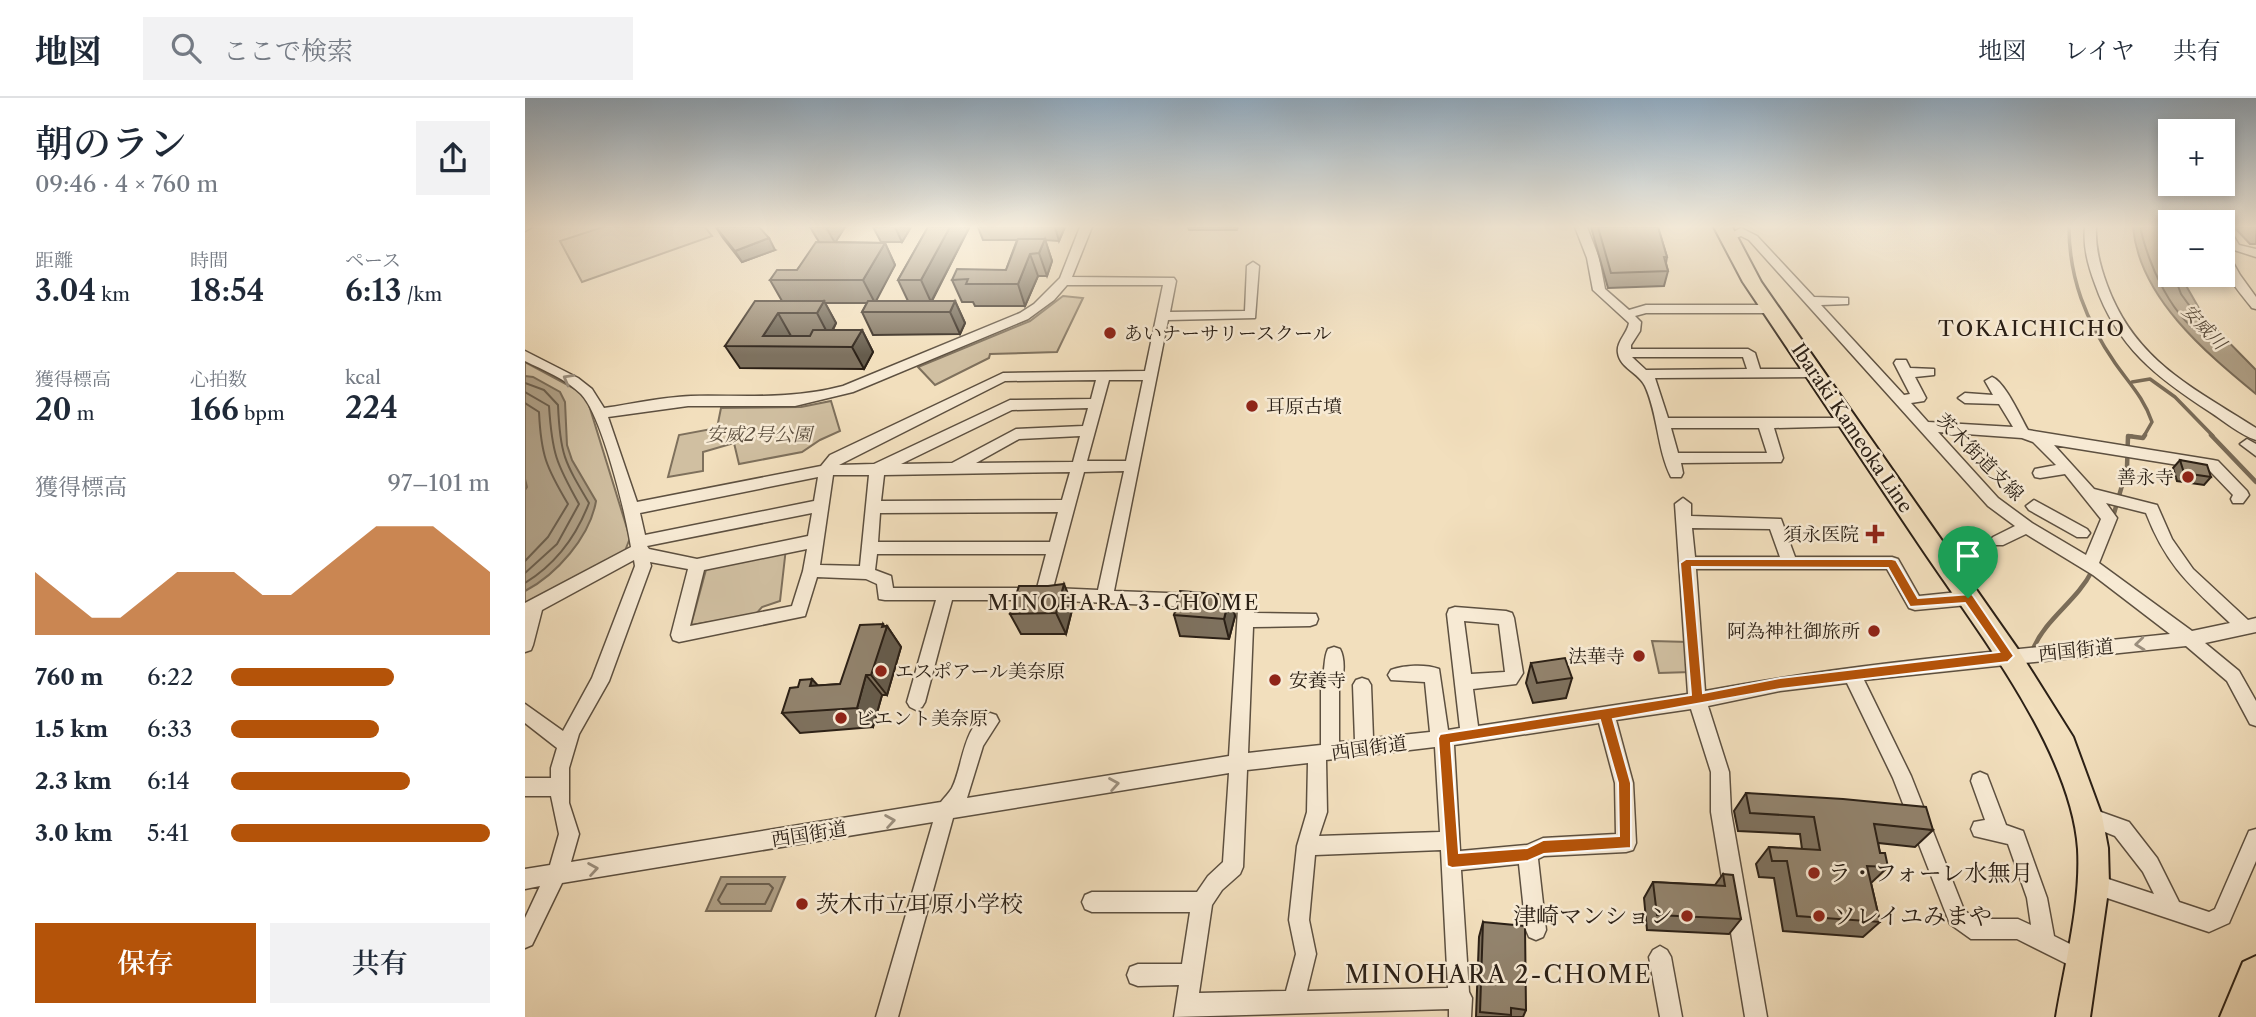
<!DOCTYPE html>
<html lang="ja">
<meta charset="utf-8">
<style>
body{margin:0;font-family:"Libre Caslon Text","Noto Serif JP",serif;background:#f2f2f3;color:#1f2937;height:100vh;display:flex;flex-direction:column;font-size:26px;white-space:nowrap}
*{box-sizing:border-box;margin:0}
p{font-size:23px;color:#747a83}
.icon{flex:none;width:38px;height:38px;fill:none;stroke:currentColor;stroke-width:2;stroke-linecap:round;stroke-linejoin:round}
.map{position:relative;flex:1;overflow:hidden}
.drawer{display:flex;flex-direction:column;background:#fff;width:525px}
.drawer>*{flex:none}
.tools{position:absolute;left:1633px;top:21px;display:grid;gap:14px}
.tools a{display:grid;place-items:center;width:77px;height:77px;border-radius:0px;background:#fff;box-shadow:0 4px 10px #0003;font-size:35px}
.pin{position:absolute;display:grid;place-items:center;width:60px;height:60px;color:#fff;margin:-72px -30px;border-radius:50% 50% 50% 0;rotate:-45deg;box-shadow:0 0 7px #0007}
.pin .icon{rotate:45deg}
.round{display:grid;place-items:center;flex:none;width:74px;height:74px;border-radius:0px;background:#f2f2f3}
.head{display:flex;align-items:center;justify-content:space-between;height:119px;padding:0 35px}
h1{font-size:38px;font-weight:600;line-height:52px}
.metrics{display:grid;grid-template-columns:repeat(3,1fr);gap:10px;height:119px;padding:7px 35px}
.metrics div{display:grid;align-content:center}
.metrics b{font-size:30px;font-weight:600}
.metrics small{font-size:19px;font-weight:400}
.metrics p{font-size:19px}
.chart{height:196px;padding:14px 35px}
.chart p{display:flex;justify-content:space-between}
.chart svg{width:100%;height:126px;margin-top:7px;fill:#b45309;opacity:.7}
.button{display:flex;gap:14px;margin-top:auto;padding:14px 35px}
.button a{flex:1;height:80px;border-radius:0px;background:#b45309;color:#fff;font-size:28px;font-weight:600;line-height:80px;text-align:center}
.button a+a{background:#f2f2f3;color:#1f2937}
ul{padding:0 35px;list-style:none;font-size:23px}
li{display:grid;grid-template-columns:112px 84px 1fr;align-items:center;height:52px}
li i{height:18px;border-radius:9px;background:#b45309}
header{display:flex;align-items:center;gap:42px;box-sizing:border-box;height:98px;padding:0 35px;background:#fff;border-bottom:2px solid #e0e1e3}
header strong{font-size:33px}
nav{display:flex;gap:38px;margin-inline-start:auto;font-size:24px}
.search{width:490px;height:63px;background:#f2f2f3;display:flex;align-items:center;gap:18px;box-sizing:border-box;padding:0 24px;border-radius:0px;color:#747a83;font-size:26px}
main{display:flex;flex:1;min-height:0}
.map>svg:first-child{display:block}
</style>
<header>
<strong>地図</strong>
<div class="search"><svg class="icon" aria-label="search" viewBox="0 0 24 24"><circle cx="10" cy="10" r="6"/><path d="M15 15l6 6"/></svg>ここで検索</div>
<nav><a>地図</a><a>レイヤ</a><a>共有</a></nav>
</header>
<main>
<section class="drawer">
<div class="head"><div><h1>朝のラン</h1><p>09:46 · 4 × 760 m</p></div><a class="round"><svg class="icon" aria-label="share" viewBox="0 0 24 24"><path d="M12 15V3M7 8l5-5 5 5M5 13v7h14v-7"/></svg></a></div>
<div class="metrics">
<div><p>距離</p><b>3.04<small> km</small></b></div>
<div><p>時間</p><b>18:54</b></div>
<div><p>ペース</p><b>6:13<small> /km</small></b></div>
</div>
<div class="metrics">
<div><p>獲得標高</p><b>20<small> m</small></b></div>
<div><p>心拍数</p><b>166<small> bpm</small></b></div>
<div><p>kcal</p><b>224</b></div>
</div>
<div class="chart"><p><span>獲得標高</span>97–101 m</p>
<svg viewBox="0 0 160 44" preserveAspectRatio="none"><path d="M0 44V22L10 30L20 38L30 38L40 30L50 22L60 22L70 22L80 30L90 30L100 22L110 14L120 6L130 6L140 6L150 14L160 22V44z"/></svg>
</div>
<ul>
<li><b>760 m</b>6:22<i style="width:63%"></i></li>
<li><b>1.5 km</b>6:33<i style="width:57%"></i></li>
<li><b>2.3 km</b>6:14<i style="width:69%"></i></li>
<li><b>3.0 km</b>5:41<i style="width:100%"></i></li>
</ul>
<div class="button"><a>保存</a><a>共有</a></div>
</section>
<div class="map">
<svg width="1731" height="919" viewBox="0 0 1731 919">
<rect width="100%" height="100%" fill="#f2dfbd"/>
<filter id="stains"><feTurbulence type="fractalNoise" baseFrequency=".00286" numOctaves="4"/><feColorMatrix values="0 0 0 0 .2 0 0 0 0 .09 0 0 0 0 .02 0 0 0 .5 -.17"/></filter>
<radialGradient id="worn" r=".72"><stop offset=".6" stop-color="#630" stop-opacity="0"/><stop offset="1" stop-color="#630" stop-opacity=".3"/></radialGradient>
<g fill="#d0bfa1" stroke="#7e705c" stroke-width="2">
<path d="M78,129h102l7,9 -130,46 -22,-41z"/>
<path d="M538,198l20,2 -26,54 -67,2 -1,4 -54,27 -17,-18 112,-46z"/>
<path d="M0,264l54,29 9,11 42,136 -7,18 -98,51z"/>
<path d="M306,303l9,30 -20,9 -18,12 -63,12 -5,-21 -31,9v19l-35,6 11,-42 38,-7 4,-20 80,-1z"/>
<path d="M261,450l-6,53 -18,6 -7,8 -64,10 16,-59z"/>
<path d="M1127,543l37,1 2,30 -32,1z"/>
</g>
<g fill="#ae9e84" stroke="#7a6c58" stroke-width="2">
<path d="M1608,129h31l6,25v23h10l24,42 52,53v24c-51,-42 -117,-97 -123,-167z"/>
<path d="M0,278l8,1 27,15 5,10 2,43 5,15 24,41c-6,36 -40,74 -71,90v-101l2,-3 -2,-8z"/>
<path d="M196,779h64l-14,34h-65z"/>
</g>
<g fill="none" stroke-linecap="round" stroke-linejoin="round">
<g stroke="#6c5f4d" stroke-width="2">
<path d="M1615,129c9,39 32,92 68,112l2,-5 -29,-40 -7,-19"/>
<path d="M0,285l19,7 14,15c2,49 6,56 31,98 -13,34 -33,61 -64,80"/>
<path d="M0,294l24,14c3,47 7,57 30,98l-22,40 -32,29"/>
<path d="M0,305l14,9c2,43 7,55 29,92l-20,33 -23,24"/>
<path d="M202,786h42l4,4 -8,16h-44l-3,-4z"/>
</g>
<g stroke="#7a6c58" stroke-width="3.5">
<path d="M1544,129c0,51 17,94 46,136 14,20 29,35 37,59l-8,14"/>
<path d="M1607,284l18,-3 25,18 38,39"/>
<path d="M1603,338h4"/>
</g>
<g stroke="#7a6c58" stroke-width="4.5">
<path d="M1686,337l45,47"/>
<path d="M1588,419l14,-49 1,-32 15,2 2,-3"/>
<path d="M1508,551c13,-31 44,-48 59,-78"/>
</g>
<g stroke="#5d5040" stroke-width="3">
<g id="minor">
<path d="M0,129h7l-7,4z"/>
<path d="M555,129h12l-20,50 102,1 2,3 -6,31 75,-1 2,-45 6,-4 6,4 -4,52 -87,2 -54,271 133,5 6,2 1,15 62,1 2,5 -2,5 -6,2 -57,1 -5,126 73,-8v-65c5,-10 2,-21 7,-31l6,-2 6,2c5,9 5,28 -1,36v57l16,-1 -2,-56 3,-5 6,-2 6,2 3,5 2,53 57,-6 -5,-50 -34,-2 -3,-5 3,-5c13,-5 35,-6 48,-1l9,61 12,-2 -13,-114 2,-5 6,-2 51,4 6,2 2,5 9,55 -7,11 -43,5 5,37 210,-32 -13,-190 8,-6 8,6v12l90,3 14,38h97l6,2 21,37 49,-5 6,2 2,5 -2,5 -6,2 -53,5 -6,-2 -22,-39h-191l9,122c154,-29 310,-41 465,-57l-77,-59 -67,-41 -23,11h-10l-3,-4 3,-4 22,-11 -27,-20 -239,-266 -8,-4 -13,5 -6,-3 19,-10 16,8 57,61 34,1v6l-27,1 83,90 6,-1 -16,-31 2,-3h10l4,8 24,1v6l-19,2 11,21 -2,3 -13,2 17,19 85,5 -14,-23 -34,-1 -7,-5 7,-5 28,2 -8,-14 7,-4c13,5 28,39 36,53l185,30 5,1 29,30 2,4 -6,8h-10l-2,-4 2,-4 -24,-25 -155,-25 40,44 63,16 15,34 21,30 55,51 8,-2v14l-51,11 34,28 17,30v25l-6,-2 -23,-43 -41,-35 -322,34 47,96 53,134 11,9h43l13,6 -4,-27 -19,-54 -34,-8 -3,-7 3,-7 11,-2 -14,-39 2,-6 7,-3 7,3 19,50 17,6 24,67 7,38 34,17 4,7 -4,7 -7,4 -64,-32h-46l-21,-15 -57,-146 -46,-95 -67,8 -72,15 21,66 2,40 36,205h-22l-34,-205v-40l-20,-63 -75,11 17,63 3,60 -3,7 -7,2 -82,4 -6,3 8,71 -3,7 -7,3 -7,-3 -3,-7 -7,-66 -58,6 8,122 3,6 -1,19h-22v-8l-275,8 5,-32 -41,1 -8,-3 -3,-8 3,-8 8,-3h44l8,-52h-98l-7,-3 -3,-7 3,-7 7,-3h105l11,-16 15,-14 6,-89 -276,45 -55,199h-22l57,-195 -371,61 -30,62 -7,3v-30l15,-32 -15,3v-20l25,-4 9,-31 -8,-38h-26v-18h26v-10l6,-20 -32,-25v-19l38,27 29,-53 43,-112 -1,-6 -92,50 -9,35 -2,5 -6,2v-49l106,-56c-5,-32 -29,-132 -50,-153 -15,-15 -38,-24 -56,-33v-10l53,27 14,11 12,19c28,-4 58,-11 87,-12 53,-1 99,4 152,-10l177,-73 14,-9 26,-26zM542,187h96l-18,86 -142,2 -173,82 -9,11 -184,36 -29,-85 80,-11h107l58,-14 175,-73 26,-19zM571,282l-5,19 -81,1 -136,64 -35,1 166,-84zM584,282h34l-17,81h-39zM563,310l-5,18 -67,3 -64,34 -51,1 111,-54zM1413,334l84,6 11,4 23,23 -21,4 -2,4 2,4 5,1 25,-4 36,45 -15,36 -54,-32 -34,-25zM555,338l-7,26 -97,1 43,-24zM599,373l-26,119 -45,-2 31,-116zM545,374l-8,28 -181,1 3,-26zM308,377h36l-9,91 -40,-1zM293,379l-4,24 -169,34 -5,-22zM1581,405l40,10c21,54 44,72 84,110l-38,8 -93,-68 18,-45zM533,414l-8,30h-172l2,-29zM287,415l-4,23 -111,23 -48,-10 -2,-3zM1167,430l78,1 10,28h-85zM282,451l-4,22 -11,35 -102,20 14,-56zM352,456h169l-9,34h-144l-2,-12 -16,-6zM125,464l38,7 -17,66 2,5 6,2 126,-26 12,-39 49,2 11,5 2,15 6,1h51l-29,102 3,5 6,3 6,-3 3,-5 27,-102h91l195,9 -9,147 -262,42 16,-52 16,-25 -3,-6 -6,-2c-27,10 -27,54 -38,75 -3,5 -8,10 -11,14l-370,60 8,-28 -10,-31v-35l10,-34 30,-53 42,-115zM939,523l35,3 6,48 -34,2zM1074,625l16,60 1,51 -73,4 -16,7 -67,6 -6,-106zM910,649l5,85 -121,4 8,-24 -1,-52zM783,665l-1,49 -10,34 -8,74 7,34 -10,37 -87,2 13,-88 10,-15 18,-16 3,-7 4,-97zM916,752l7,138 -141,3 9,-37 -7,-34 6,-65z"/>
<path d="M1050,129h12l12,31 6,31 24,21 17,-5h124l6,4 -6,4h-124l-11,3 6,6 -1,9 -9,14v4h117l7,4 5,16h55l7,4 -7,4 -160,1 13,40h181l7,5 -2,3 -80,2 9,30 -2,4 -100,1 2,10 -2,4h-10c-14,-28 -13,-63 -26,-91 -6,-13 -25,-18 -27,-33 -2,-11 9,-19 11,-30l-36,-33 -6,-32zM1107,259h111l4,12 -101,1zM1146,330h88l8,25h-89z"/>
<path d="M1560,129h11c-1,21 4,39 11,58 28,76 85,102 149,143v12c-16,-5 -32,-19 -46,-28 -54,-35 -93,-65 -115,-128 -7,-19 -12,-37 -10,-57z"/>
<path d="M1698,129h5l11,18 17,4v8l-25,-8 -8,-13z"/>
<path d="M1698,152l4,2 13,23 16,22v12l-4,-1c-14,-18 -31,-35 -29,-58z"/>
<path d="M1722,341l9,5v12l-16,-12z"/>
<path d="M1509,402l53,29 3,4 -3,4h-10l-48,-27 -3,-4z"/>
<path d="M1562,709l42,15 28,36 22,44 30,10 6,-3 34,-78 7,-2v32l-27,62 -20,9 -123,-41 -3,-7 3,-7 7,-3 61,20 -11,-22 -28,-36 -35,-14 -3,-6 3,-6z"/>
<path d="M1135,848l7,4 4,7 11,60h-22l-11,-60 4,-7z"/>
</g>
</g>
<g stroke="#2b2016" stroke-width="4">
<path id="primary" d="M1189,129h18l29,55 256,366 56,89 29,79 6,32 1,36 -19,133h-34c9,-54 25,-113 22,-168 -7,-100 -103,-221 -158,-303 -59,-88 -118,-176 -177,-264z"/>
</g>
<g stroke="#2b2016" stroke-width="4">
<path id="motorway" d="M1731,858v61h-36l23,-55z"/>
</g>
<use href="#minor" fill="#f7ead4" fill-rule="evenodd"/>
<use href="#primary" fill="#f2dfbd" fill-rule="evenodd"/>
<use href="#motorway" fill="#f2dfbd" fill-rule="evenodd"/>
</g>
<g fill="#7e715e" stroke="#2b2016" stroke-width="2">
<path d="M191,129l59,23 -33,12 -19,-24z"/>
<path d="M285,129h35l-10,15 50,1 10,22 -20,36h33l-10,-21 30,-53h41v1l-37,73h23l10,22 -5,11 -87,1 -11,-23 5,-9h-42l11,20 -3,7h29l11,22 -9,17 -124,-1 -15,-22 57,-45 -12,-21 27,-10 22,-28z"/>
<path d="M348,129h38l-9,15h-21z"/>
<path d="M453,129h87l-6,14 -14,-1 7,21 -5,15h-9l-13,30h-50l-2,-4h-11l-10,-22 54,-10 11,-30h-34z"/>
<path d="M663,129h50l-1,3h-48z"/>
<path d="M1066,129h67l9,30 -1,6 2,8 -4,15 -56,2z"/>
<path d="M1709,129h22v17h-6z"/>
<path d="M1655,362l31,17 -7,8 -27,-4 -4,-13z"/>
<path d="M705,497l5,21 -6,23 -49,-3 -6,-21z"/>
<path d="M548,508l-7,28h-45l-11,-20z"/>
<path d="M359,528h3l14,21 -14,48h-5l-9,32 -73,6 -18,-20 16,-26 42,-3z"/>
<path d="M1006,565l41,15 -6,20 -33,5 -7,-20z"/>
<path d="M1221,695l187,37 -18,17 -37,-4 2,10 8,14 -17,16 9,39 -17,15 -80,-6 -9,-53 -15,-1 -3,-13 13,-17 33,2 -2,-15 -62,-3 -4,-20z"/>
<path d="M1198,776l18,45 -12,15 -82,-4 -3,-32 9,-16 62,3z"/>
<path d="M958,824l43,88 -3,7h-47l3,-80z"/>
</g>
<g fill="#665c4c" stroke="#2b2016" stroke-width="2">
<path d="M301,129h19l-10,16z"/>
<path d="M370,129h16l-9,15z"/>
<path d="M425,129h19v1l-38,74 -10,-22z"/>
<path d="M530,129h10l-6,14z"/>
<path d="M244,140l6,12 -33,12 -7,-11z"/>
<path d="M520,141l7,22 -5,15 -8,-23z"/>
<path d="M360,145l10,22 -20,38 -12,-23z"/>
<path d="M505,156l8,22 -13,30 -7,-22z"/>
<path d="M299,203l12,22 -7,13 -12,-23z"/>
<path d="M430,203l10,22 -5,11 -10,-22z"/>
<path d="M253,215l13,23h-28z"/>
<path d="M337,232l11,22 -9,17 -12,-22z"/>
<path d="M539,486l9,22 -7,28 -10,-21z"/>
<path d="M705,497l5,21 -6,23 -5,-20z"/>
<path d="M358,526l3,5 1,-3 14,21 -14,48 -16,-20z"/>
<path d="M341,577l16,20 -9,32 -16,-19z"/>
<path d="M287,581l18,20 -20,-13z"/>
</g>
<g fill="#92836d" stroke="#2b2016" stroke-width="2">
<path d="M191,129h43l10,11 -34,13z"/>
<path d="M403,129h22l-29,53h-23z"/>
<path d="M1073,129h60l9,30h-3l4,14 -57,2z"/>
<path d="M493,141h27l-6,14 -9,1 -12,30h-52l2,-5 -16,1 5,-11 49,1z"/>
<path d="M291,144l69,1 -22,37h-93l7,-10h20z"/>
<path d="M230,203h69l-7,12h-39l-15,23h47l3,-6h49l-10,17 -127,-1z"/>
<path d="M343,203h87l-5,11h-88z"/>
<path d="M1655,362l27,5 4,12 -27,-4z"/>
<path d="M539,486l-8,29 -46,1 9,-28h29z"/>
<path d="M655,493l50,4 -6,24 -50,-4z"/>
<path d="M358,526l-1,3 5,-1 -16,49h-5l-9,33 -75,5 8,-25 8,-1 2,-7 12,-1 -2,7 30,-2 20,-59z"/>
<path d="M1040,560l7,20 -35,5 -6,-20z"/>
<path d="M1221,695l97,6 83,8 7,23 -59,-6 6,29h5l3,14 -21,-1 13,56 -83,-6 -10,-55h-15l-3,-14 51,3 -6,-33 -64,-4z"/>
<path d="M1198,776l10,1 8,44 -84,-4 -4,-33 72,4z"/>
<path d="M958,824l42,4 1,84 -15,-2v7l-31,-3z"/>
</g>
<defs><path id="oneway-chevron" d="M-2-3.5L2.5 0L-2 3.5" fill="none" stroke-width="1.6" stroke-linecap="round" stroke-linejoin="round" transform="scale(1.75)"/></defs>
<g stroke="#9b8f7e">
<use href="#oneway-chevron" transform="translate(43 281) rotate(-151)"/>
<use href="#oneway-chevron" transform="translate(1615 546) rotate(174)"/>
<use href="#oneway-chevron" transform="translate(589 686) rotate(-10)"/>
<use href="#oneway-chevron" transform="translate(365 723) rotate(-9)"/>
<use href="#oneway-chevron" transform="translate(68 771) rotate(-9)"/>
</g>
<linearGradient id="sky" x2="0" y2="1"><stop stop-color="#91abc0"/><stop offset="0.5" stop-color="#f9f1e1"/><stop offset="1" stop-color="#f9f1e1" stop-opacity="0"/></linearGradient>
<rect width="1731" height="257" fill="url(#sky)"/>
<path fill="#b45309" stroke="#fff" stroke-width="2" fill-rule="evenodd" d="M1161,461h206l4,1 22,38 54,-4 42,62 -6,6 -228,27 -167,30 18,64v65l-87,6 -16,7 -76,7 -5,-2 -9,-128 2,-4 251,-39 -11,-132zM1167,469l196,1 22,39 55,-4 34,49 -219,26 -77,15zM1075,622l18,63 1,53 -76,4 -16,8 -68,5 -8,-110z"/>
<g fill="#8f2418" stroke="#f7ead4" stroke-width="2.5">
<circle cx="585" cy="235" r="7"/>
<circle cx="727" cy="308" r="7"/>
<circle cx="1663" cy="379" r="7"/>
<path d="M1346.5 425.5h7v7h7v7h-7v7h-7v-7h-7v-7h7z"/>
<circle cx="1349" cy="533" r="7"/>
<circle cx="1114" cy="558" r="7"/>
<circle cx="356" cy="573" r="7"/>
<circle cx="750" cy="582" r="7"/>
<circle cx="316" cy="620" r="7"/>
<circle cx="1289" cy="775" r="7"/>
<circle cx="277" cy="806" r="7"/>
<circle cx="1162" cy="818" r="7"/>
<circle cx="1294" cy="818" r="7"/>
</g>
<g text-anchor="middle" dominant-baseline="central" stroke-width="5" stroke-linejoin="round" paint-order="stroke">
<g font-size="18" font-style="italic" fill="#594c3c" stroke="#f7ead4">
<text transform="translate(1679 229) rotate(46)">安威川</text>
</g>
<g font-size="19" fill="#2b2016" stroke="#f7ead4" text-anchor="start">
<text x="599" y="235">あいナーサリースクール</text>
<text x="741" y="308">耳原古墳</text>
<text x="1649" y="379" text-anchor="end">善永寺</text>
<text x="1334" y="436" text-anchor="end">須永医院</text>
<text x="1335" y="533" text-anchor="end">阿為神社御旅所</text>
<text x="1100" y="558" text-anchor="end">法華寺</text>
<text x="370" y="573">エスポアール美奈原</text>
<text x="764" y="582">安養寺</text>
<text x="330" y="620">ビエント美奈原</text>
</g>
<g font-size="19" fill="#2b2016" stroke="#f7ead4">
<text transform="translate(1327 330) rotate(56)">Ibaraki Kameoka Line</text>
<text transform="translate(1455 359) rotate(45)">茨木街道支線</text>
<text transform="translate(1551 552) rotate(-6)">西国街道</text>
<text transform="translate(844 650) rotate(-8)">西国街道</text>
<text transform="translate(284 736) rotate(-9)">西国街道</text>
</g>
<g font-size="19" font-style="italic" fill="#5d5040" stroke="#f7ead4">
<text x="234" y="336">安威2号公園</text>
</g>
<g font-size="21" letter-spacing="2" fill="#2b2016" stroke="#f7ead4">
<text x="1507" y="230">TOKAICHICHO</text>
<text x="599" y="504">MINOHARA 3-CHOME</text>
</g>
<g font-size="23" fill="#2b2016" stroke="#f7ead4" text-anchor="start">
<text x="1303" y="775">ラ・フォーレ水無月</text>
<text x="291" y="806">茨木市立耳原小学校</text>
<text x="1148" y="818" text-anchor="end">津崎マンション</text>
<text x="1308" y="818">ソレイユみまや</text>
</g>
<g font-size="24" letter-spacing="2" fill="#2b2016" stroke="#f7ead4">
<text x="974" y="876">MINOHARA 2-CHOME</text>
</g>
</g>
<rect width="100%" height="100%" filter="url(#stains)"/>
<rect width="100%" height="100%" fill="url(#worn)"/>
</svg>
<div class="tools">
<a>+</a>
<a>−</a>
</div>
<div class="pin" style="left:1443px;top:500px;background:#1e9e55"><svg class="icon" aria-label="arrive" viewBox="0 0 24 24"><path d="M6 21V4h12l-3 4 3 4H6"/></svg></div>
</div>
</main>
